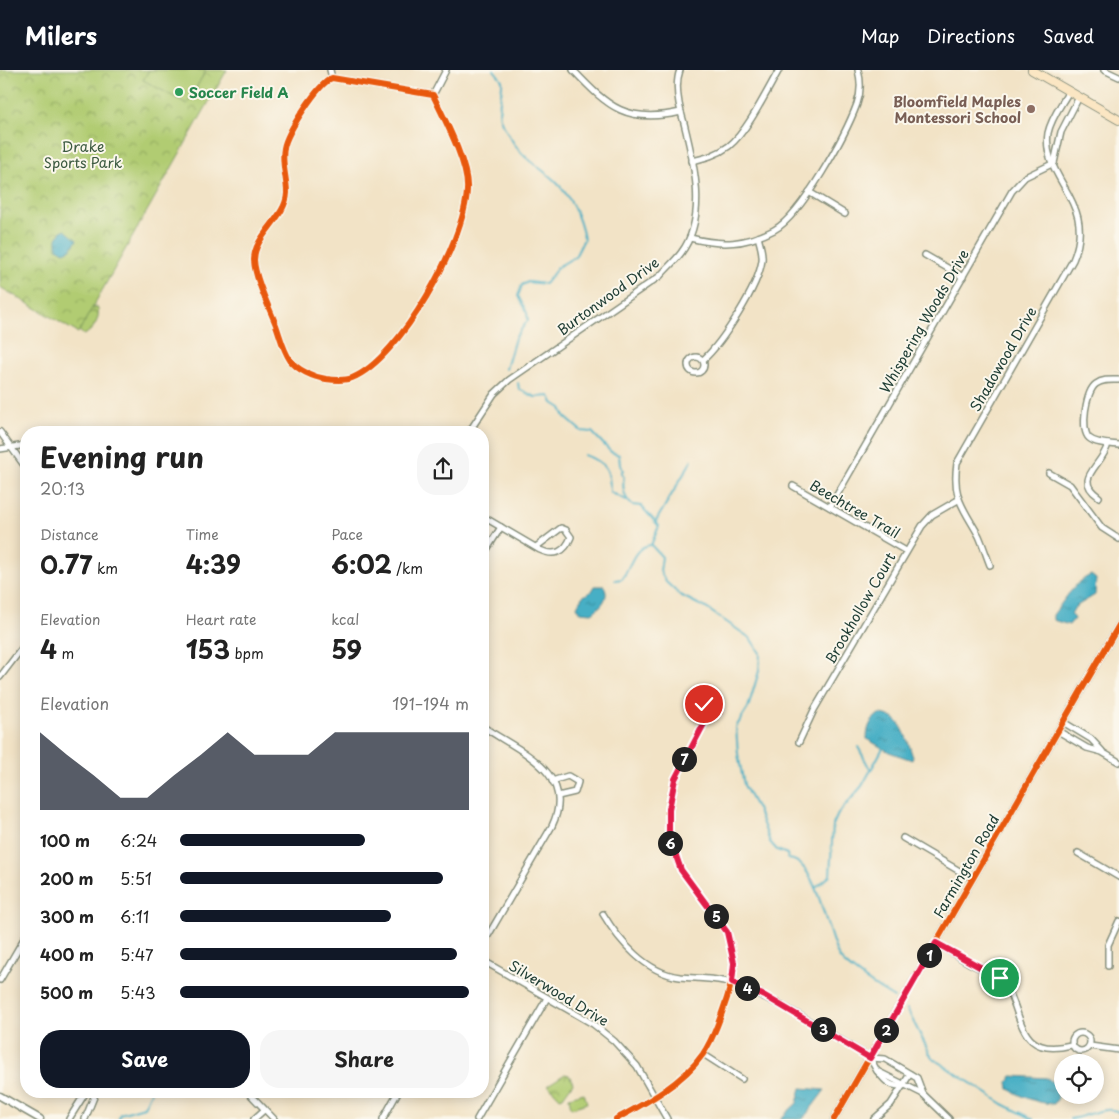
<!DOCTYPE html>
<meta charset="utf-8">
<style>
body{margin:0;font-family:"Playpen Sans",sans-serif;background:#f6f6f6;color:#222;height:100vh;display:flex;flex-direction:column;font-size:19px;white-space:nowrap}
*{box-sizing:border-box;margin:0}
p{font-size:16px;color:#767676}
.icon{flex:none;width:28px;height:28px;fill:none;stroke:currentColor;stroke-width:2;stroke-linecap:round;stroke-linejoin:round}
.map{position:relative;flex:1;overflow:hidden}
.side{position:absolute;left:20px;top:356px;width:469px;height:672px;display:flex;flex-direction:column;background:#fff;border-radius:20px;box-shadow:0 2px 12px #0003}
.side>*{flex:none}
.fabs{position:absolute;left:1054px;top:984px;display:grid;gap:10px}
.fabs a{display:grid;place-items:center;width:50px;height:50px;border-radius:50%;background:#fff;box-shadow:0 2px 12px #0003;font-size:25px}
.pin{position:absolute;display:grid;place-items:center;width:42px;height:42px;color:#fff;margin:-21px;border:2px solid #fff;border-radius:50%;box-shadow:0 1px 5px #0007}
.km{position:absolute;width:25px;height:25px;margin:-12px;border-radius:50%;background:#222;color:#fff;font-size:14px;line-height:25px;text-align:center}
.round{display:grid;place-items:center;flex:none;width:52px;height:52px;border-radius:20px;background:#f6f6f6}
.summary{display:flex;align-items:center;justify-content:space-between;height:85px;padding:0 20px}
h1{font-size:28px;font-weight:700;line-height:38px}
.metrics{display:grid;grid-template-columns:repeat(3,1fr);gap:8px;height:85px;padding:5px 20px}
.metrics div{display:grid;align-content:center}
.metrics b{font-size:25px;font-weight:700}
.metrics small{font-size:14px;font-weight:400}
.metrics p{font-size:14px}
.chart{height:140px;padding:10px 20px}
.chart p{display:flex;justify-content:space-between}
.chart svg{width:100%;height:90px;margin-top:5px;fill:#111827;opacity:.7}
.cta{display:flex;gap:10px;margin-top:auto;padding:10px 20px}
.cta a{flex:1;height:58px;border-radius:20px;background:#111827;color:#fff;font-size:20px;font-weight:700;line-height:58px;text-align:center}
.cta a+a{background:#f6f6f6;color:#222}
ul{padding:0 20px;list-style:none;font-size:16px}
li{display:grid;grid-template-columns:80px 60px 1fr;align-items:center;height:38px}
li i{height:12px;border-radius:6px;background:#111827}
header{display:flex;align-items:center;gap:30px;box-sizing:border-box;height:70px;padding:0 25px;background:#111827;color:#fff}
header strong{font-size:24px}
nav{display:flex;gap:28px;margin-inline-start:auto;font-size:18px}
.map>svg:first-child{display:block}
</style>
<header>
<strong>Milers</strong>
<nav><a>Map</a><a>Directions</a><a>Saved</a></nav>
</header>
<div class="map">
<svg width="1119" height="1049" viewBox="0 0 1119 1049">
<defs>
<pattern id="wetland-marsh" width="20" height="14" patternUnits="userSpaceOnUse" patternTransform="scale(1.25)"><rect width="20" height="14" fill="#b1cc72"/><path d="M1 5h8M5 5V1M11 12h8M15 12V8" fill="none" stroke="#8fa75e"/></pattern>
<pattern id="park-crowns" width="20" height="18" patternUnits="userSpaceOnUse" patternTransform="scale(1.25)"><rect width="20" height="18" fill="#b1cc72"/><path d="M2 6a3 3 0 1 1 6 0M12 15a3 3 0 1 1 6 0" fill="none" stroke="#8fa75e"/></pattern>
<pattern id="water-ripples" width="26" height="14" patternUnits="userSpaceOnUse" patternTransform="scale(1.25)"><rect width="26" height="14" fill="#46afc5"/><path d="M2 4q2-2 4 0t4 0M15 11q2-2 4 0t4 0" fill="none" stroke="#3a90a1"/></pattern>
</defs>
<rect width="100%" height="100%" fill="#fbf7ec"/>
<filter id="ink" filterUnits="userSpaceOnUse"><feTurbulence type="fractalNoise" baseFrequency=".02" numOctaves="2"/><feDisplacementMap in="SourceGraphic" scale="10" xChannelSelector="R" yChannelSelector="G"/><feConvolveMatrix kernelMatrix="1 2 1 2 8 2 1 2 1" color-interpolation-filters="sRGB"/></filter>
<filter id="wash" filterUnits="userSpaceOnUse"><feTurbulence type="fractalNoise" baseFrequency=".0096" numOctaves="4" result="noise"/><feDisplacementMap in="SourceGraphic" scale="20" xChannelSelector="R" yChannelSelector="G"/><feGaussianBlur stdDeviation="1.12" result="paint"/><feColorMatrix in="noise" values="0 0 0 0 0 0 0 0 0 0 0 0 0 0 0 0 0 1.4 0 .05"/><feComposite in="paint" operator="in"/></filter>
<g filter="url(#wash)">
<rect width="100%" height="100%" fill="#f2e3c6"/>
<path fill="url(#wetland-marsh)" stroke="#688453" d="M89,237l9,1c2,11 -4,22 -14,27l-12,-10z"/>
<g fill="url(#park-crowns)" stroke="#688453">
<path d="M0,0h227l-149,263 -78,-46z"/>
<path d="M565,1004l4,1 4,8 -10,14 -3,1 -12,-13z"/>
</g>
<g fill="#b1cc72" stroke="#688453">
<path d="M149,0h57l-19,34 -44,-24z"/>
<path d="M584,1023l3,10 -16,5 -2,-11z"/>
</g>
<g fill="url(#water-ripples)" stroke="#32767c">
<path d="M65,160l12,10 -6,9 -7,3 -7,-4v-9l4,-8z"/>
<path d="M1091,505l5,4 -1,16 -20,12 -4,7 3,5 -5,6 -16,-5v-5c10,-13 22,-34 38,-40z"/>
<path d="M595,516h9c6,11 -2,20 -12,27l-12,-1 -3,-5 5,-10 10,-6z"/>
<path d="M879,644c24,1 27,23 34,43l-1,3 -23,-8 -22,-13c0,-10 3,-19 12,-25z"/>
<path d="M1012,1006l35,2 7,5 4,15 -4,6c-17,-1 -30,-6 -45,-15l-1,-7z"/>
<path d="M801,1018l24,2 -22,29h-23l17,-16z"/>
</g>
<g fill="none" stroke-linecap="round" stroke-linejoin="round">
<g stroke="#46afc5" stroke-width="2">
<path d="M494,0l8,10c1,12 -5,25 -2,38 1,5 5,9 7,14 16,29 25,28 48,49 15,14 25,37 29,58l-9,18 -16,9 -14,18 -17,-2 -6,3 -4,11 9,17 1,7 -13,18 -9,31"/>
<path d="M518,313l1,6 16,8 15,-1 3,7 8,5 4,9 16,14 11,1 19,20 8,3 1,10 3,5 -2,3 3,4c-2,10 0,21 8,28l9,1 18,20 -8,19"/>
<path d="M584,385c23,8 26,14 26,37l16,8"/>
<path d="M656,451l36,-61"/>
<path d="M651,475l11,12 -2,14 6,11 14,13 26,13 44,30 10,15 -1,18 -11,37 -12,19 2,27 6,31 14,26 12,31 7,8 10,4 1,5c30,1 38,76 51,98 7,11 43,34 55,41"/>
<path d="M615,510l7,-1c9,-12 11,-33 29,-34"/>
<path d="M858,677l12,22"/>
<path d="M815,818l15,-12 3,-51 5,-11 24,-28 21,-38"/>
<path d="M907,939l25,49 71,46 30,15"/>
<path d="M119,1049l1,-5 24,-7 7,-15"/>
<path d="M1070,1049c16,-2 35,-14 49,-7"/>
</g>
</g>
</g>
<g filter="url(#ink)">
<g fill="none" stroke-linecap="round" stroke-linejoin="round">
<g stroke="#88907d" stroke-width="8">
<g id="minor">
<path d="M330,0l2,8"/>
<path d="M573,0c36,38 54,54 108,42"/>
<path d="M1104,0l15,7"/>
<path d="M332,8l101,17c11,23 36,70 34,95 -2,51 -67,169 -115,188 -8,3 -18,2 -26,1 -13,-2 -29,-9 -36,-19 -7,-10 -10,-24 -14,-35 -7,-18 -21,-46 -22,-65 0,-25 32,-42 33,-67 0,-15 -6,-30 -3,-45 3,-16 34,-64 48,-70z"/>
<path d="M433,25l13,-25"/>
<path d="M692,91c13,-3 25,-6 37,-15 18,-14 38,-55 50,-76"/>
<path d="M1054,93l7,-31 18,-35"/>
<path d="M809,122l36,22"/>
<path d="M690,168c32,8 55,7 84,-8 28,-15 72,-96 83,-126 4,-11 4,-23 1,-34"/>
<path d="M925,185l38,22"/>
<circle cx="696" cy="295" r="8"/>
<path d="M703,290c19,-17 56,-74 59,-100 1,-7 -2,-16 -4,-23"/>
<path d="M1119,310c-8,0 -16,-1 -23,4 -10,7 -16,45 -7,54 7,6 21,6 30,7"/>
<path d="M0,362l26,36"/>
<path d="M469,362l25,-38 15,-14 151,-104c7,-8 15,-15 21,-23 27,-36 13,-90 3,-130 -5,-16 -10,-37 -4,-53"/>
<path d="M0,379l26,-4"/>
<path d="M1049,403l21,12 32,43 17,11"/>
<path d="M793,416l113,65"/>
<path d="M1099,427c-27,-19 3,-30 9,-53"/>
<path d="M830,437l182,-316 13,-14 29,-14"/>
<path d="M482,446l58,34c15,7 25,2 31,-13l-5,-7 -5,-2 -25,19"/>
<path d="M482,487l19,-30"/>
<path d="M990,495c-4,-10 -7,-20 -11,-29 -16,-29 -27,-38 -22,-73l116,-203c25,-59 -32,-80 -25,-127 3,-15 14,-29 21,-42"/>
<path d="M0,607l26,-34"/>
<path d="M1063,652l28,17 11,12"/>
<path d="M482,656c36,25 96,46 70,100l-70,120"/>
<path d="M1058,661l29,17 15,4 17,10"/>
<path d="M799,672l15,-32 108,-184 10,-11 26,-15"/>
<path d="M552,711l16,-5 10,6 -3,10 -17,4"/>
<path d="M903,768l70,41"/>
<path d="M1078,783l41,24"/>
<path d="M603,844c16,27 43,59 77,63 21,2 41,1 60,9 46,19 88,46 130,72l15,1 32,19 6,16"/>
<path d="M936,873c13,7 24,15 37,22 9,5 19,6 27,14 26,28 12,81 71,66"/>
<path d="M482,890l111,64 21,17 23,25 30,53"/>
<path d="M1108,896v-21l11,-24"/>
<path d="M0,910l26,-45"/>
<circle cx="1081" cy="972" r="9"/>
<path d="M1090,976l29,4"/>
<path d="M703,984l39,25"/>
<path d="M870,988l7,13 46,23 26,25"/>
<path d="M878,1002c7,9 12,15 25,14"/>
<path d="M248,1022l26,27"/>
<path d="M69,1049l17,-27"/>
<path d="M85,1049l11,-27"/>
<path d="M254,1049l10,-9"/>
<path d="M383,1049l15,-27"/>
<path d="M477,1049l70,-121"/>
<path d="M616,1049c30,-16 67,-36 87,-65 11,-17 18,-38 24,-56 7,-21 10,-47 -1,-67 -17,-32 -51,-55 -57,-93 -7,-44 17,-83 38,-120 8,-1 15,-4 15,-13l-6,-7h-6l-6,6 3,14"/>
<path d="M874,1049l17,-15 19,-30"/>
</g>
</g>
<g stroke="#88907d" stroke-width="9">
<g id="tertiary">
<path d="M0,1026l40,23"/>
<path d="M834,1049l285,-494"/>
</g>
</g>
<g stroke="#88907d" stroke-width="10">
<path id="secondary" d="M1032,0l87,50"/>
</g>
<use href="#minor" stroke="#fff" stroke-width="5"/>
<use href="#tertiary" stroke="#fff" stroke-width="6"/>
<use href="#secondary" stroke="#fbe6c3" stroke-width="8"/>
<g stroke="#fbf7ec" stroke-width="9">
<g id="cycleway">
<path d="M332,8l101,17c11,23 36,70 34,95 -2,51 -67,169 -115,188 -8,3 -18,2 -26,1 -13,-2 -29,-9 -36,-19 -7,-10 -10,-24 -14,-35 -7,-18 -21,-46 -22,-65 0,-25 32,-42 33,-67 0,-15 -6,-30 -3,-45 3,-16 34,-64 48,-70z"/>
<path d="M616,1049c30,-16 67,-36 87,-65 11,-17 18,-38 24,-56 7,-21 10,-47 -1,-67 -17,-32 -51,-55 -57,-93 -7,-44 17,-83 38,-120 8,-1 15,-4 15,-13l-6,-7h-6l-6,6 3,14"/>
<path d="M834,1049l285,-494"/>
</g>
</g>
<use href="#cycleway" stroke="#e8590c" stroke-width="6"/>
</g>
</g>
<g fill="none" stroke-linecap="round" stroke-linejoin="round" filter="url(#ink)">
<g stroke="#fff" stroke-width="10">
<path id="route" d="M704,634l3,14 -32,61 -6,30v27l12,34 46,62 7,31 -2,19 33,14 105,62 66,-115 64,35"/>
</g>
<use href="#route" stroke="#e11d48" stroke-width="6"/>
</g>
<circle fill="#2e9e5b" stroke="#fbf7ec" stroke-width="2" cx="179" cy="22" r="5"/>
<circle fill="#8d6e63" stroke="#fbf7ec" stroke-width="2" cx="1031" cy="39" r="5"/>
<g text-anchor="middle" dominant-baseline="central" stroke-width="4" stroke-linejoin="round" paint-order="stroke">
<g font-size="14" font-weight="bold" fill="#27864d" stroke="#fbf7ec" text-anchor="start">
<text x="189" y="22">Soccer Field A</text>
</g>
<g font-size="14" font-weight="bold" fill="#785e54" stroke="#fbf7ec" text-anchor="end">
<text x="1021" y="31">Bloomfield Maples<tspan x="1021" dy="16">Montessori School</tspan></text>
</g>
<g font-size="14" fill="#3c5a40" stroke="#fbf7ec">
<text x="83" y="76">Drake<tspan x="83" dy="16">Sports Park</tspan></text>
</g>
<g font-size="14" fill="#1f3d34" stroke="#fbf7ec">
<text transform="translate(608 226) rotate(-36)">Burtonwood Drive</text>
<text transform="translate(924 251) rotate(-60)">Whispering Woods Drive</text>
<text transform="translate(1003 289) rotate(-60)">Shadowood Drive</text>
<text transform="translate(855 439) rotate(30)">Beechtree Trail</text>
<text transform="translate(860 538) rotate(-60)">Brookhollow Court</text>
<text transform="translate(966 796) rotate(-60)">Farmington Road</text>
<text transform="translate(559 923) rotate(31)">Silverwood Drive</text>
</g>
</g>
</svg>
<div class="fabs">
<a><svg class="icon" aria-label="locate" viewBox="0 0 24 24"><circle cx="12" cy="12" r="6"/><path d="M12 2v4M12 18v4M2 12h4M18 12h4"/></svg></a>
</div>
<div class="pin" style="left:1000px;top:908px;background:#1e9e55"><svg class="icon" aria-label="arrive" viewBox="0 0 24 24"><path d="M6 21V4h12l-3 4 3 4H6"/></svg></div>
<div class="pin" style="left:704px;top:634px;background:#d93025"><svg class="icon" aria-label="check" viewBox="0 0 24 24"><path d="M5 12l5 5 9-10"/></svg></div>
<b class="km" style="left:929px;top:885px">1</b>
<b class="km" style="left:886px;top:960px">2</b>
<b class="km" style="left:823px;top:959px">3</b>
<b class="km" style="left:747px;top:918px">4</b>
<b class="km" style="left:716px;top:846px">5</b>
<b class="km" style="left:670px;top:773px">6</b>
<b class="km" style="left:684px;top:689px">7</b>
<section class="side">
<div class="summary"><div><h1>Evening run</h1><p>20:13</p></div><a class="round"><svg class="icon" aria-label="share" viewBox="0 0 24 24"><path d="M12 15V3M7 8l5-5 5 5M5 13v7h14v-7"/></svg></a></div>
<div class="metrics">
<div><p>Distance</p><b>0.77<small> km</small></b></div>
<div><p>Time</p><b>4:39</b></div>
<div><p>Pace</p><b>6:02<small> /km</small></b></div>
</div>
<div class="metrics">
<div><p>Elevation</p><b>4<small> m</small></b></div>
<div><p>Heart rate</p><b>153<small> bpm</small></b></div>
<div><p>kcal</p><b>59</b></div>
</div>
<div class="chart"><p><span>Elevation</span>191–194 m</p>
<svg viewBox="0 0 160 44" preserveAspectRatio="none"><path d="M0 44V6L10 17L20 27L30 38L40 38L50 27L60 17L70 6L80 17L90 17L100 17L110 6L120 6L130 6L140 6L150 6L160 6V44z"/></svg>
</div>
<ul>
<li><b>100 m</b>6:24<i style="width:64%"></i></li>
<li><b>200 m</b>5:51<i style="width:91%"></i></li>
<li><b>300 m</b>6:11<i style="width:73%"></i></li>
<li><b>400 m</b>5:47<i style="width:96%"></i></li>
<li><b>500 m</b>5:43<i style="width:100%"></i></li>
</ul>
<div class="cta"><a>Save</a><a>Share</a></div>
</section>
</div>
